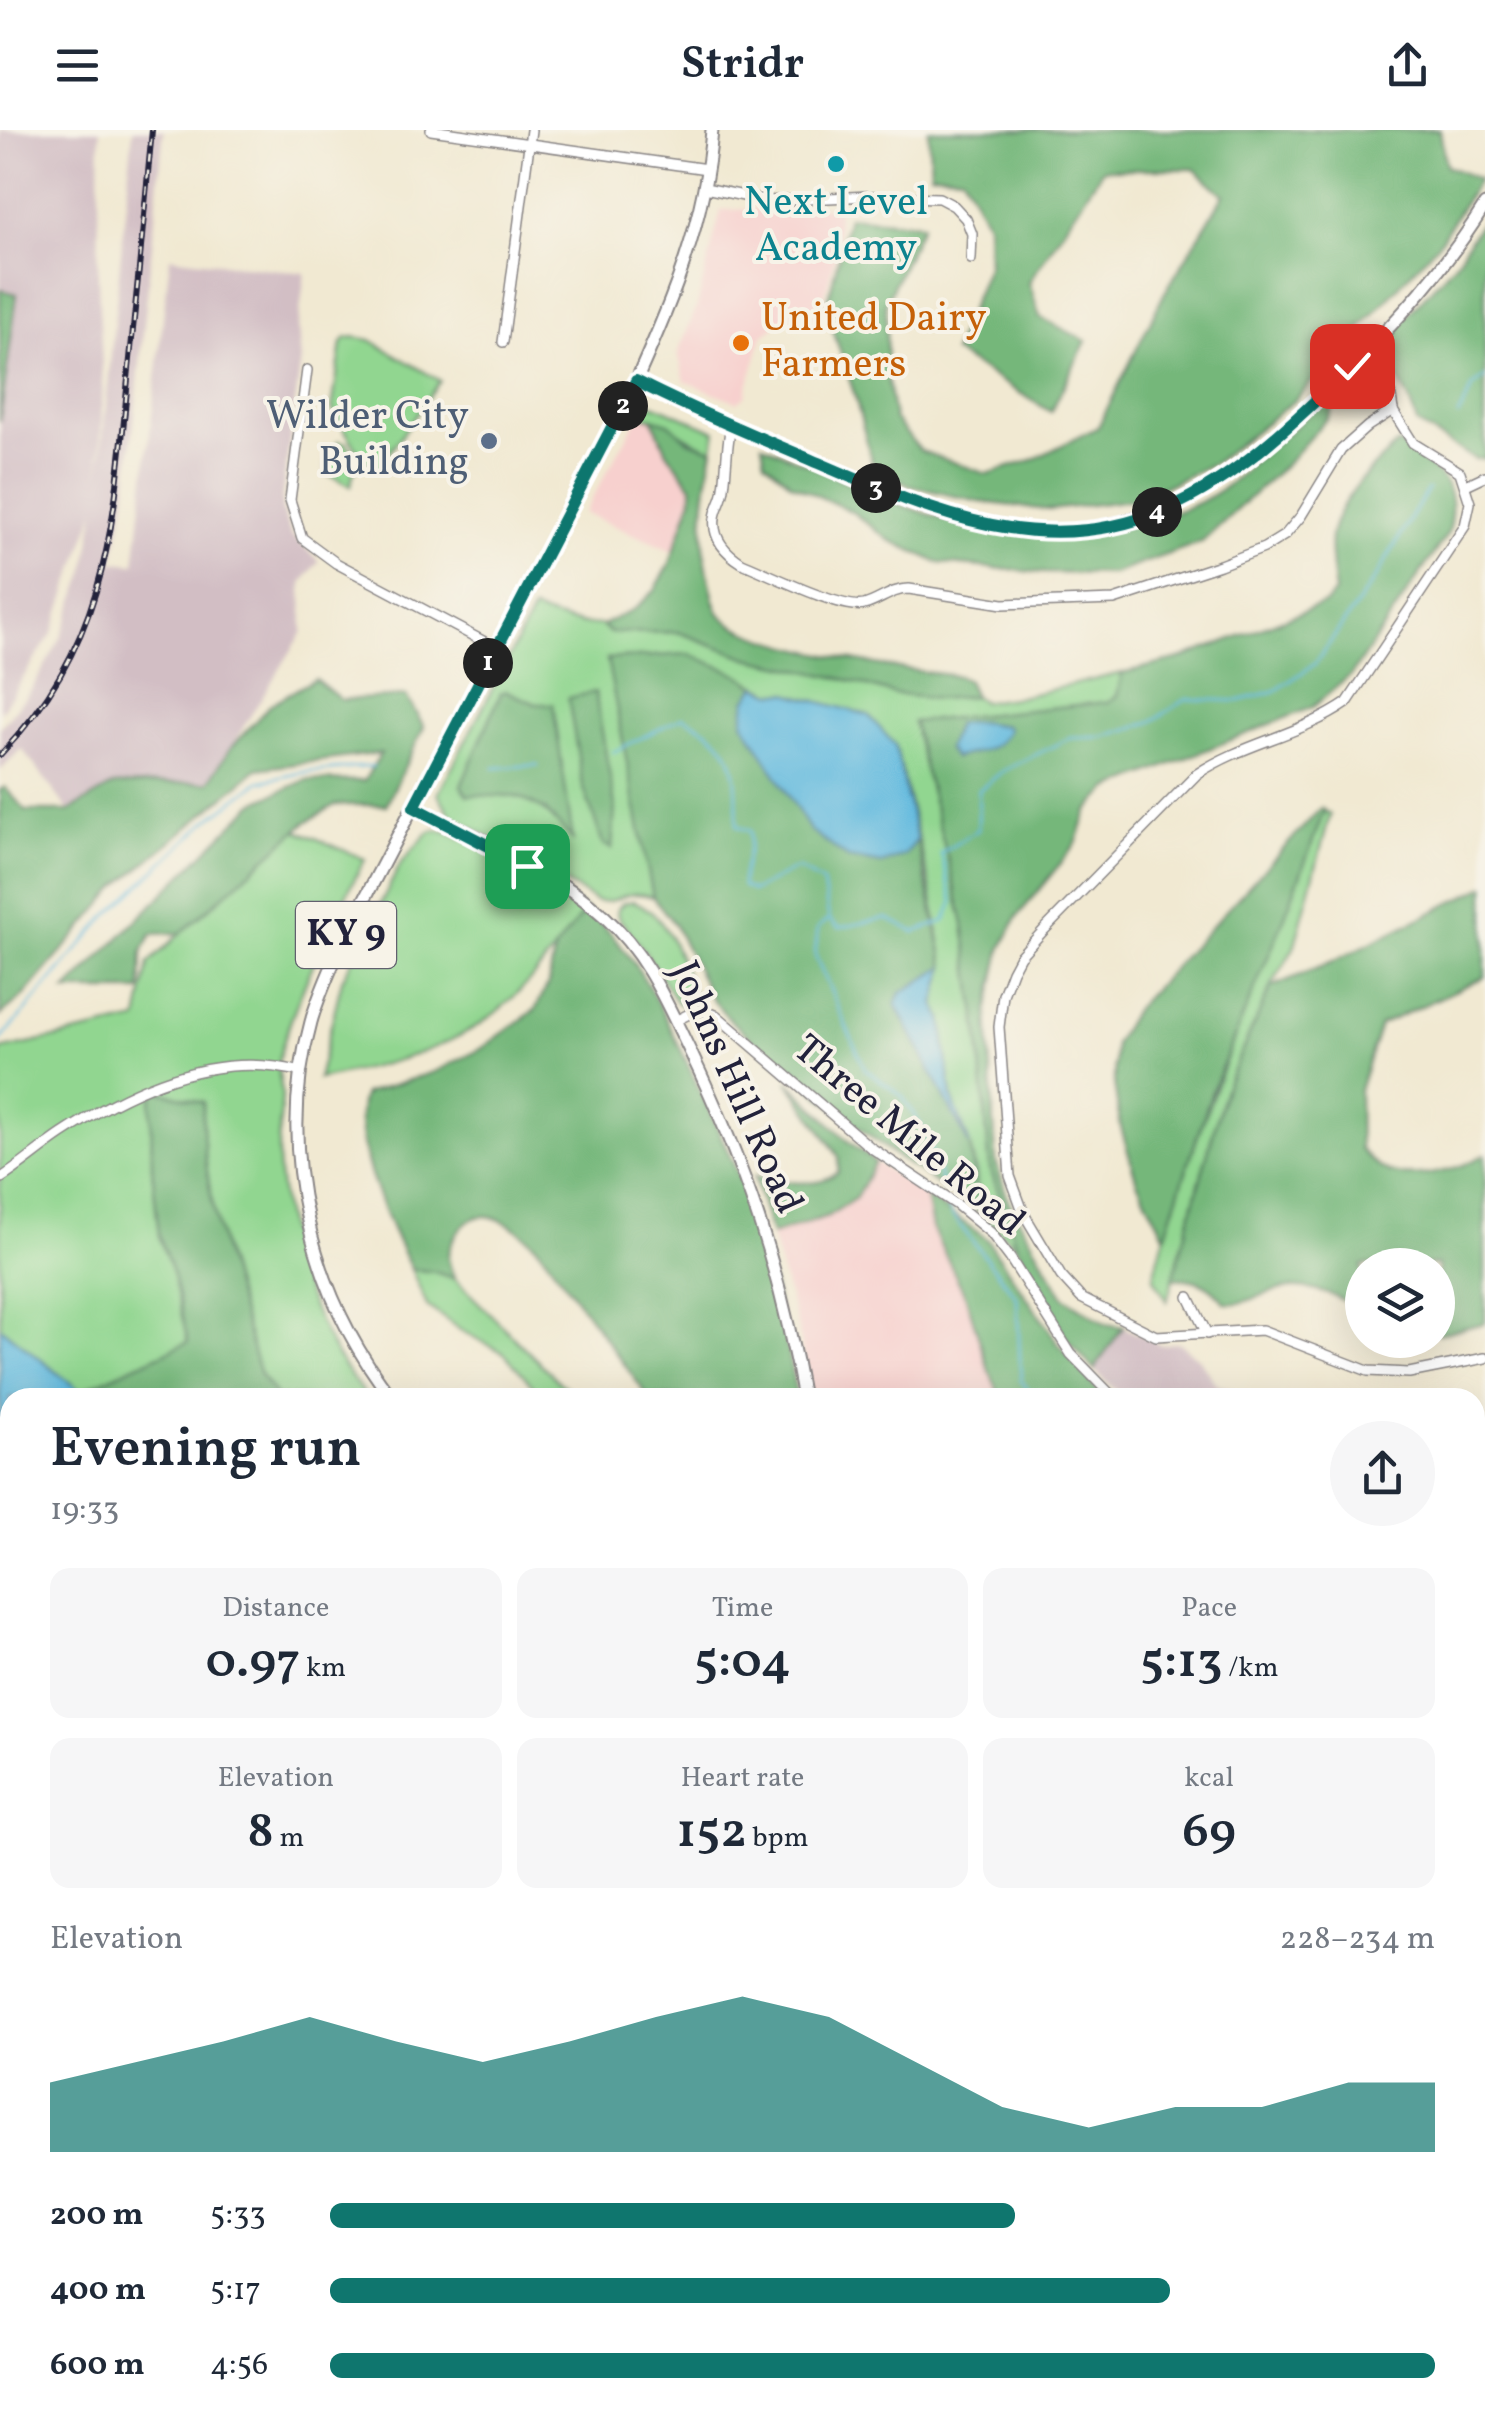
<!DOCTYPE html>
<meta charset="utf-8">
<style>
body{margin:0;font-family:Vollkorn,serif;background:#f6f6f7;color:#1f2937;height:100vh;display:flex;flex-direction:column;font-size:38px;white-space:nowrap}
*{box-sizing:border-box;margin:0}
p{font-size:32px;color:#747a83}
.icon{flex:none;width:55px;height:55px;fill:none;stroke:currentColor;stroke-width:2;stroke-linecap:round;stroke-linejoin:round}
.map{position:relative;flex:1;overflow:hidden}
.drawer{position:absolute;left:0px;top:1258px;width:1485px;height:1038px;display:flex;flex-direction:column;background:#fff;border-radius:30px 30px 0 0;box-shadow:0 10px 40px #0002}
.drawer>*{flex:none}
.fabs{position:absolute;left:1345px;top:1118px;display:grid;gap:20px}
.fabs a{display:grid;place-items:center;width:110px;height:110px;border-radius:50%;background:#fff;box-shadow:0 10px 40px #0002;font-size:50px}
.pin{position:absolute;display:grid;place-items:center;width:85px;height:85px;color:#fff;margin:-42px;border-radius:20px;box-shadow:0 5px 15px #0006}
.km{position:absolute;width:50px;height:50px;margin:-25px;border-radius:50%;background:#222;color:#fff;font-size:28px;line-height:50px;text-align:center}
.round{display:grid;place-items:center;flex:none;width:105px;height:105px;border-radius:52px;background:#f6f6f7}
.overview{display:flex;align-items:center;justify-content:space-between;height:170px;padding:0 50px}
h1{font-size:55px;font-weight:600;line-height:75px}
.figures{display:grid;grid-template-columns:repeat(3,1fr);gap:15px;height:170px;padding:10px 50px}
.figures div{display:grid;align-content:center;border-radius:20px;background:#f6f6f7;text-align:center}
.figures b{font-size:50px;font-weight:600}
.figures small{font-size:28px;font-weight:400}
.figures p{font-size:28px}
.chart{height:280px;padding:20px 50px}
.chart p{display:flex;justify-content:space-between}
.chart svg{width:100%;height:180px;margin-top:10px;fill:#0f766e;opacity:.7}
ul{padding:0 50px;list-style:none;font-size:32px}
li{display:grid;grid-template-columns:160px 120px 1fr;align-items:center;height:75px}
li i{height:25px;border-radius:12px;background:#0f766e}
header{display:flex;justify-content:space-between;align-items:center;height:130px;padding:0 50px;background:#fff;font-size:45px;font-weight:600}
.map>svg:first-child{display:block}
</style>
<header><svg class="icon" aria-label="menu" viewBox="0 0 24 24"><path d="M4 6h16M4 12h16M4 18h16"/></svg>Stridr<svg class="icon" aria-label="share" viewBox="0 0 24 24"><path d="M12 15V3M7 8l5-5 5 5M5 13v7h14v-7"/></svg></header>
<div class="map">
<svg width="1485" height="2293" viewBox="0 0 1485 2293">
<rect width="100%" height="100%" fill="#f7f3e8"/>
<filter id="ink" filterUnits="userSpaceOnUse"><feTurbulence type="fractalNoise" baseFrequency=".01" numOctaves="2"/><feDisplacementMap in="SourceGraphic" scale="20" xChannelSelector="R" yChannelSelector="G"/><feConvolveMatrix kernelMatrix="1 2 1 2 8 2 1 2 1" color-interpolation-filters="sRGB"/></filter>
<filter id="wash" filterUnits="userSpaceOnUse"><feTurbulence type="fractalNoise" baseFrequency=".0048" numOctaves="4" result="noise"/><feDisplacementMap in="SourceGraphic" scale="40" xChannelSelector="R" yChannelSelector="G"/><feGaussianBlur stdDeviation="2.25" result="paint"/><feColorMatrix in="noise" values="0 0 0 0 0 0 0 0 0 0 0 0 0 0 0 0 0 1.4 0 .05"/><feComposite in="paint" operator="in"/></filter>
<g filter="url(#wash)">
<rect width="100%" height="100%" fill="#f1e9d2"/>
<g fill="#f7d0ce">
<path d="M831,77l7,4 -1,37 -18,70 -20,-8 -36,25 -18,61 -8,6 -52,-21 -7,-28 19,-47 24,-96z"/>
<path d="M639,285l13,3 15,34 25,34v12l-17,54 -91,-39z"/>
<path d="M875,1032l51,34 6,32 34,69 23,74 12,26h-190l-13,-69 -27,-93 57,-19 28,-18z"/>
</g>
<g fill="#d2bec4">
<path d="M0,0h100l-2,148 5,107 -4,92 34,-347h31l-38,369 -13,63 22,2 35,-307 135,16 -7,54 3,33 -19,134v17l9,24 28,26 -17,22 1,49 -94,150 -95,3 -45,26 -47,-62 -22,22v-43l31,-38 30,-52 24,-65 11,-65 -43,124 -53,81z"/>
<path d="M1123,1197l38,18 17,-3 21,17 17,25 31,13h-124l-29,-27z"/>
</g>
<g fill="#91d690" stroke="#5a7c66" stroke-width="2.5" fill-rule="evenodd">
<path d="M354,207l16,3 70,41 -63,89 -17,-15 -28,-46 10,-66 4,-5z"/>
<path d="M653,274l63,27 -3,18c-31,-10 -41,-27 -74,-34l5,-9z"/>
<path d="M338,311l8,2 16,21 -9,10 -2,12 -24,-12v-15z"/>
<path d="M533,480c21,9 47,15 69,15l8,8 68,-1 70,26 100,22 46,14 43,5 37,-3 9,6 37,-5 102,-24 -5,23 -10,6 -194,20 51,202 14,107 12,137 27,79 -38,-35 -3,-40 -6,-26 -18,-48 -10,-80 -7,-14 10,-37 -16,-86 -34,-136 -27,-30 -81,-22h-13l-85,-39 -81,5 45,238c-31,-10 -32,8 -57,4l-146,-87 -12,-20zM506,561l30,13 36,134c-16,-16 -33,-37 -57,-41 -26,-3 -28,1 -54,-11l40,-93z"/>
<path d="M1324,681l6,4 -36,133 -23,39 -45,99 -59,215 -13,-23c8,-38 21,-74 33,-110 40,-121 92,-237 137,-357z"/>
<path d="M292,698l73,31c-33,63 -65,126 -85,195 -5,16 2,27 2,44 -1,17 -4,35 -4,53 1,61 24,143 54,196 9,18 23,34 34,50h-89l-17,-22c-25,-89 -60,-180 -57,-272l-48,-13 -4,12 1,66 7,68 14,39 15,68 -108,48 -80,-64v-277l138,-30 11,-57z"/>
<path d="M436,700l12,2 105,54 33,23c-30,39 -59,82 -99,110 -47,34 -113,49 -169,60l24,-99 59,-117 27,-30z"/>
<path d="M633,771c37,14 49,63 61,97l-10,8 -7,-3 -31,-50 -28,-36 -1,-7 6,-7z"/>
<path d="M411,1139l24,3 20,7 102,101 22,17h-36l-39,-44 -44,-23 -33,-24z"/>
<path d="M0,1378l10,7v900h712l3,8h-725z"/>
</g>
<g fill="#74b77a" stroke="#4b6c5a" stroke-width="2.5" fill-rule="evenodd">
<path d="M928,0h512l6,36 33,13 -38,61 -146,160 -81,63 -75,36 -90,11 -70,-8 -71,-17 -36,-23 -17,-66 -29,-87 22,-92 74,7 -36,78 1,74 7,43 27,32 66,23 45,-14 66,-33 66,-133 60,-99 -30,-26h-91l-74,113 11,35 46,24 -35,71 -98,-60 35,-88 -1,-41 -25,-48 -31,-2z"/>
<path d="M1485,86v243h-10l-58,-35 -8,-24 -29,-55 75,-82z"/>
<path d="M0,160l17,4 -17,127z"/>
<path d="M1345,253l-18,35 -38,43 -87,81 -89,32 -69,-1 -105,-10 -50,-23 -38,-29 -59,-27 -27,-23 -3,-17c130,57 240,121 385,77 23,-7 50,-15 70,-29 15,-9 28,-23 41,-35 29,-24 58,-49 87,-74z"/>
<path d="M652,288l17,5 20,18 24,8c-9,47 -15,91 -2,137 2,9 4,22 10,29 27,33 191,56 237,61l9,5 7,15 -37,3 -43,-5 -46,-14 -100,-22 -70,-26 -68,1 -8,-8 34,-17 18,-17 15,-25 23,-68v-12l-25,-34z"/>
<path d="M1399,313c38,32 62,35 49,90l-96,141 -39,33 -204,82 -22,23 -11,32 -58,72 -17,34 -13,62 8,150 12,38 56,97 42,27 17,3 -29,43 -31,-36 -46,-87 -27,-79 -12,-137 -14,-107 -51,-202 194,-20 10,-6 5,-23 58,-14 146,-56 9,-10c-2,-18 -6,-38 -4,-56 6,-37 41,-71 68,-94zM980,592l24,4 -39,29 -11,3 -6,-9 8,-25z"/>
<path d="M689,524l49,20 18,12 -10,15 159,154 12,-15 28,127 -44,26 -5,11 74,142 9,66 -79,-53 -60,-46 -108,-91 -20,-23 -38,-75 -21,-27 -46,-238z"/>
<path d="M315,549l26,21 65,-4 18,31 -38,78h-51l-30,18 -124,110 -29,1 -10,19 -1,38h-75l188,-188 52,-23 58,1 17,-28 -124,16 -140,118 -93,109 -24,20v-226l5,-3 21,24h43l45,-26 95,-3 20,-32 42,-46z"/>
<path d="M506,561l30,13h17l20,136 -28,-30 -27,-13 -51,-2 -6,-9 40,-93z"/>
<path d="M595,562l20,114 -3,43 -9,-5 -20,-58 -15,-88z"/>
<path d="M1321,678l3,3 -42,113 -69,164 -48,148 -28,-54 -17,-58 -6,-42 1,-39 20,-34z"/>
<path d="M1485,756v91l-105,48 -21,65 1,59c7,7 15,17 24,21 30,13 75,0 101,-16v169l-47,11v-69h-76v52c-10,-19 -52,-31 -73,-29 -23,2 -40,18 -64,15 -14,-18 -29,-26 -52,-24l53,-193 45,-99 59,-24z"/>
<path d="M586,779c54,48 78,103 107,167 19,42 41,84 56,127 22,63 35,130 48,194h-149l-109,-149c-13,-12 -30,-27 -48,-31 -22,-6 -40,19 -43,39 0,7 4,16 7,23l-20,-7 -24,-3c-19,-38 -65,-135 -47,-175l70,-22 47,-23 54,-39 13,-26 7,-35z"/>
<path d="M788,951l60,60 27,21 -19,36 -28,18 -57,19 -17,-59c27,5 60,14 84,-4l1,-15z"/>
<path d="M155,960l48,12c-3,93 32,184 57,273l17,22 -189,1 -8,-7 108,-49 -15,-67 -14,-39 -7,-68 -1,-67z"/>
<path d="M926,1066l61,43 71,104 45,54h-102l-12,-26 -23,-74 -34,-69z"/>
<path d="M1485,1597v580l-10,15v-134l6,-39 -6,-17v-404z"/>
<path d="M848,2285h154l3,8h-149z"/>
<path d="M1163,2285h169l4,8h-170z"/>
</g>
<g fill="#61b9de" stroke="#426e8c" stroke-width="2.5">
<path d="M756,556l18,7h13l81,22 27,30 22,95 -12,15 -23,9 -34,-6 -38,-28 -67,-108 3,-21z"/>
<path d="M980,592l25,4 3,3c-11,24 -32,22 -54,29l-7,-9 9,-25z"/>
<path d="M945,837l-10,37 7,14 10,80 18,48 -74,-142 5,-11z"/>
<path d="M0,1197l88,70 -78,1v84l-10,-6z"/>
<path d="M0,1750l10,12v100l-6,5 6,18v248l-10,-19z"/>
</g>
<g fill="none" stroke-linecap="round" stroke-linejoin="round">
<g stroke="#61b9de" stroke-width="2.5">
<path d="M1458,286l15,-29 12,-10"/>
<path d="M613,622l70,-35c56,26 54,52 54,109l13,5c2,18 -8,36 -8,55l11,5 44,-23 26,15 6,36 -11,9 -3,27 50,114 37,27 24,38 18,57"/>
<path d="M494,638l44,-3"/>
<path d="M829,789l10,9 47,-10 29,14 30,-11 8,-19 -12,-49 37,-23 1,-40 24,-19 67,-33 33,-1 48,-15 36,-23 51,2 37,-10 40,-27 63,-90 50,-85"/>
<path d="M0,911l104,-122 104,-99 51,-38 41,-9 73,-7"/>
<path d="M948,1074l3,10 66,83 4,84 15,17"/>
<path d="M1475,1382l10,-5"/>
</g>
</g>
</g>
<g filter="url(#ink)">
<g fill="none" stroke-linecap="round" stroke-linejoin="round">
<g stroke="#8a8686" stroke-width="12">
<g id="minor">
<path d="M431,0l276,39"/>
<path d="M705,58l63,13 101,-5 70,2 15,8 12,13 6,15 -1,25"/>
<path d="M503,212l28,-212"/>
<path d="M1369,219l20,35 4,26"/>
<path d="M1360,228l53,85 47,29 10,31 -5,23 -118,177c-46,32 -104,40 -150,71l-153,156 -24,26 -8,15 -9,24 -4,32 11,149 14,38 37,62 20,22 75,38 106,-6 106,41 41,2 76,-15"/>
<path d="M307,240l-17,130 12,38 34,25 160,85"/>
<path d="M731,296c-5,23 -4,40 -7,62 -1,11 -8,20 -9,30 -3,21 11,35 27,45 25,10 99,47 122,42 16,-4 27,-16 45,-16l94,15 111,-4 106,-35 44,-17 21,-13 16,-19 40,-66 27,-24 25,-16"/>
<path d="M1466,355l19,-9"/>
<path d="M675,891l22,-11 19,5 154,132 87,58 34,28 19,25 61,96 43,44"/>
<path d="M0,1049c22,-14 41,-31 62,-45 69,-46 156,-85 239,-62"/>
<path d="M1189,1167l18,37"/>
<path d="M1475,1346l10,-3"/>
</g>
</g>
<g stroke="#8a8686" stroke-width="15">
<g id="major">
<path d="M636,251c62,33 129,59 193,87 40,17 79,36 120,48 159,46 262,-15 374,-122 60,-58 118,-118 162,-189"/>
<path d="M414,677c63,31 138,62 191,110 42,38 61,85 85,134 56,117 90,218 113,347"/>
<path d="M392,1268c-81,-103 -117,-248 -81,-376 7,-26 20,-52 30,-78l295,-563c37,-82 69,-160 76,-251"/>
<path d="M1138,2285l3,8"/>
<path d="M1340,2285l3,8"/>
</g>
</g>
<use href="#minor" stroke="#fff" stroke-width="9"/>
<use href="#major" stroke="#fff" stroke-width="11"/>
<g stroke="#22223b" stroke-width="6">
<path id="rail" d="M0,625c106,-111 113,-222 127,-366 9,-86 17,-173 25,-259"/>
</g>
<use href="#rail" stroke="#f7f3e8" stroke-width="2.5" stroke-dasharray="8" stroke-linecap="butt"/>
</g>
</g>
<g fill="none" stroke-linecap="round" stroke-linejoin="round" filter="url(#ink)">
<g stroke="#fff" stroke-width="20">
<path id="route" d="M527,736l-113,-59 222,-426c56,29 115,53 173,78 116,50 232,105 357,50 73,-32 130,-89 186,-143"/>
</g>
<use href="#route" stroke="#0f766e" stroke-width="12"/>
</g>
<circle fill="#0f9aa8" stroke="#f7f3e8" stroke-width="4" cx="836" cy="34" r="10"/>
<circle fill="#e8710a" stroke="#f7f3e8" stroke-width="4" cx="741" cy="213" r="10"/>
<circle fill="#5c6f8a" stroke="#f7f3e8" stroke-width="4" cx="489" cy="311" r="10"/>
<g text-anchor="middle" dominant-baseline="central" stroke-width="8" stroke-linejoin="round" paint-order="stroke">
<rect fill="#f7f3e8" stroke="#62616f" stroke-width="2.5" x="296" y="772" width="100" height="66" rx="8"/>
<g font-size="38" font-weight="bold" fill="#22223b">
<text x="346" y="805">KY 9</text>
</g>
<g font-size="40" fill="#0d838f" stroke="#f7f3e8">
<text x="836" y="74">Next Level<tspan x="836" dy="46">Academy</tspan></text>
</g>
<g font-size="40" fill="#c56008" stroke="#f7f3e8" text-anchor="start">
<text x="761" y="190">United Dairy<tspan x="761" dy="46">Farmers</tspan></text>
</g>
<g font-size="40" fill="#4e5e75" stroke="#f7f3e8" text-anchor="end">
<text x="469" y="288">Wilder City<tspan x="469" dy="46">Building</tspan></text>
</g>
<g font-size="40" fill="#22223b" stroke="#f7f3e8">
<text transform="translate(735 958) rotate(66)">Johns Hill Road</text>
<text transform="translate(908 1007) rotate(40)">Three Mile Road</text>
</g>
</g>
</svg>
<div class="fabs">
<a><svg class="icon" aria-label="layers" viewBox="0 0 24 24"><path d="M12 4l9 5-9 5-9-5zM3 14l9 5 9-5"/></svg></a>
</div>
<div class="pin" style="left:527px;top:736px;background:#1e9e55"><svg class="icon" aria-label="arrive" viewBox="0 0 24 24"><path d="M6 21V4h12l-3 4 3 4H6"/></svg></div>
<div class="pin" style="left:1352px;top:236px;background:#d93025"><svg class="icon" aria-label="check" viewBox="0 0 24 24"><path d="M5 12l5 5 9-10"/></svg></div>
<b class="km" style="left:488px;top:533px">1</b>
<b class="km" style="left:623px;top:276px">2</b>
<b class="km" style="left:876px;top:358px">3</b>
<b class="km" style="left:1157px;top:382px">4</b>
<section class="drawer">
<div class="overview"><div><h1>Evening run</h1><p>19:33</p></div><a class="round"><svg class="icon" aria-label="share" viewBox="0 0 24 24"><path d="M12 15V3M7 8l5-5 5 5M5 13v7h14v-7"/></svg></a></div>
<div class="figures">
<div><p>Distance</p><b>0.97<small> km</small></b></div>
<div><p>Time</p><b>5:04</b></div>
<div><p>Pace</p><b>5:13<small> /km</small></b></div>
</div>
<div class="figures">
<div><p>Elevation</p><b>8<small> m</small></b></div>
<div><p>Heart rate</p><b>152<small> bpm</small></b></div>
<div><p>kcal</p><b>69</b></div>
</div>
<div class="chart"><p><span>Elevation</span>228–234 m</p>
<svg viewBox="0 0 160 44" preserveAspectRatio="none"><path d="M0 44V27L10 22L20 17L30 11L40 17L50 22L60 17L70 11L80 6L90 11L100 22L110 33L120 38L130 33L140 33L150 27L160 27V44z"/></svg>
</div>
<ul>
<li><b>200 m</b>5:33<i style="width:62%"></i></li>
<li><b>400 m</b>5:17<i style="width:76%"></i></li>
<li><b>600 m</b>4:56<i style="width:100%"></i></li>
</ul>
</section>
</div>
